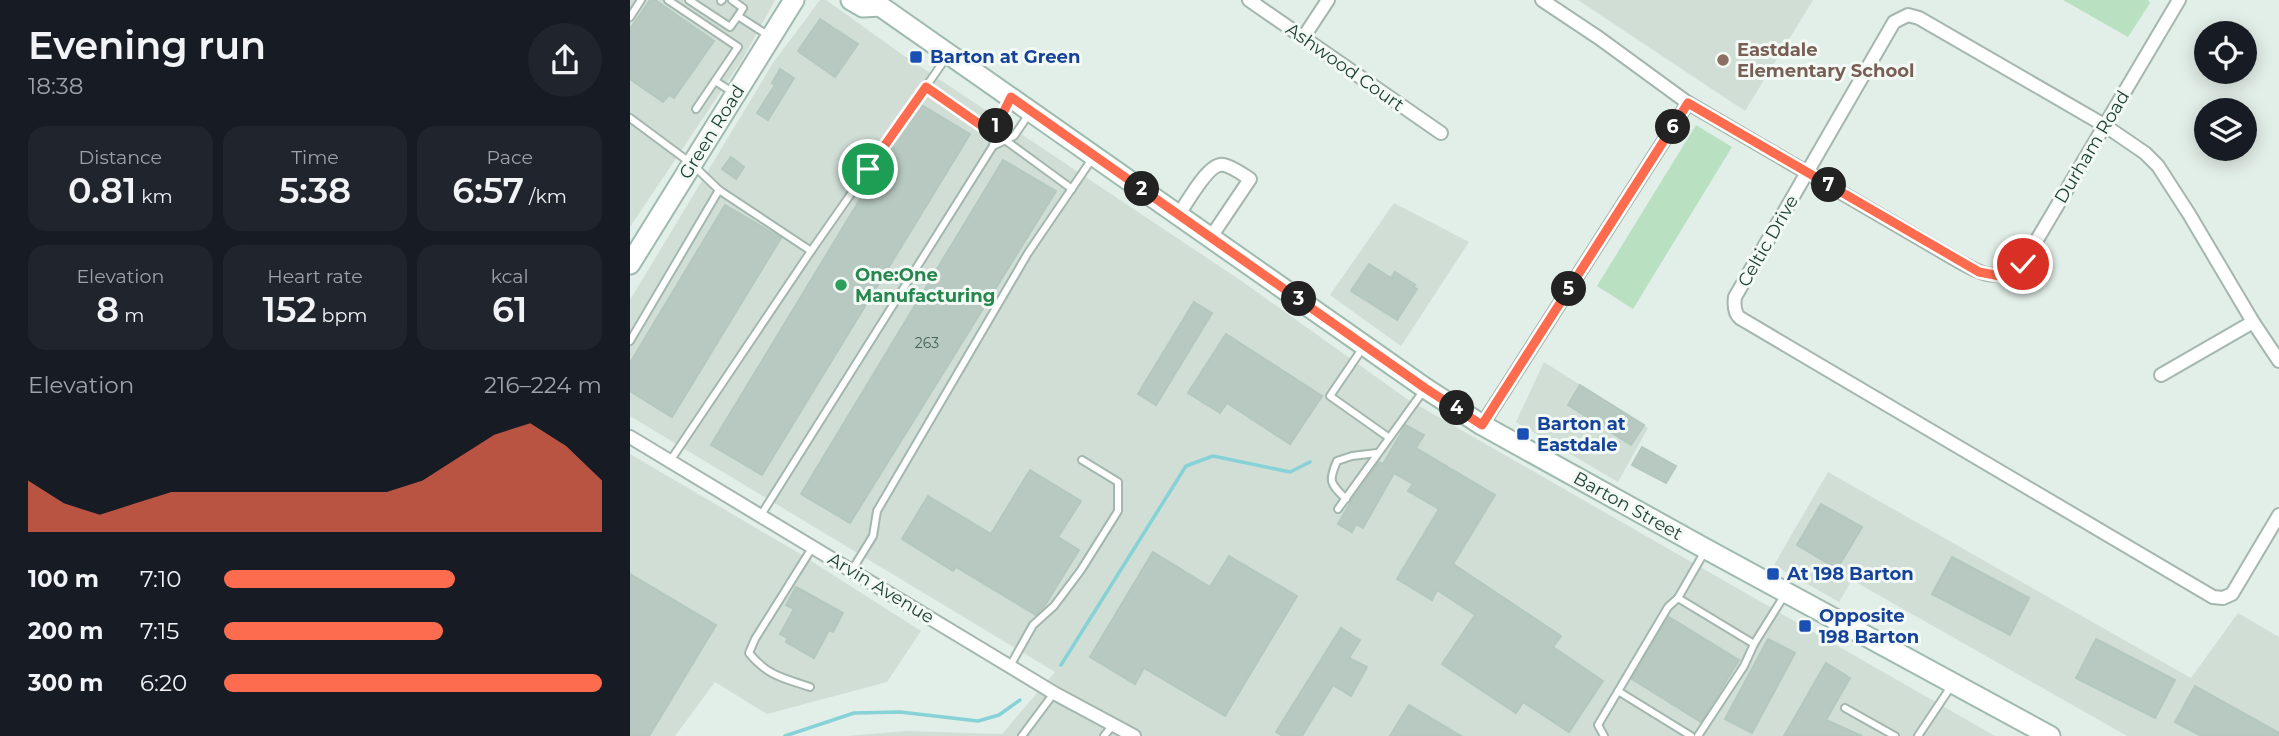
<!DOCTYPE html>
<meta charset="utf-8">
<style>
body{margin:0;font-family:Montserrat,sans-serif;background:#20242c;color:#f1f3f6;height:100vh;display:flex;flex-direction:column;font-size:26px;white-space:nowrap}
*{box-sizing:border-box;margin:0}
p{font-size:23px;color:#9ea1a6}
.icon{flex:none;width:38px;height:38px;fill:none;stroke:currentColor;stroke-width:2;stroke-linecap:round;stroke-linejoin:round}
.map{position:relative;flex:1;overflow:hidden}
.panel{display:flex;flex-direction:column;background:#171b24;width:630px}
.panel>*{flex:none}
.controls{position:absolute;left:1564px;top:21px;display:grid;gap:14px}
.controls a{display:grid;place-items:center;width:63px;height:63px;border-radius:50%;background:#171b24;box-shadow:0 4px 18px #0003;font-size:35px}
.pin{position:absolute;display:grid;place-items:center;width:60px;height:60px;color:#fff;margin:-30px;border:4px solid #fff;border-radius:50%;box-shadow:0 2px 7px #0007}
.km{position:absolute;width:35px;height:35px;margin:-18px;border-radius:50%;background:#222;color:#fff;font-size:19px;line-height:35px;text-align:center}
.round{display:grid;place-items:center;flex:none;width:74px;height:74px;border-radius:37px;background:#20242c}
.overview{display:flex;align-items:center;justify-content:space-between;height:119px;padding:0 28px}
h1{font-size:38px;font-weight:600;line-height:52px}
.figures{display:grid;grid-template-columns:repeat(3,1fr);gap:10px;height:119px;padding:7px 28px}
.figures div{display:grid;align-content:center;border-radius:18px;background:#20242c;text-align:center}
.figures b{font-size:35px;font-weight:600}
.figures small{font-size:19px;font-weight:400}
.figures p{font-size:19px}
.chart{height:196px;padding:14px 28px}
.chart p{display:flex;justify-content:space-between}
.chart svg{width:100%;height:126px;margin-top:7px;fill:#fe6c50;opacity:.7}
ul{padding:0 28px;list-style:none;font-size:23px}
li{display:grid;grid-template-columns:112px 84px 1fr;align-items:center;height:52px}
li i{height:18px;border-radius:9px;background:#fe6c50}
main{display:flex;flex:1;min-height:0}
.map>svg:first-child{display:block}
</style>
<main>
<section class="panel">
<div class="overview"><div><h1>Evening run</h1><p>18:38</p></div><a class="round"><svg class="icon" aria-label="share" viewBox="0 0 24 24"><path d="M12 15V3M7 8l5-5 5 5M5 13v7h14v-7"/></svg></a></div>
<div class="figures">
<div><p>Distance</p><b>0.81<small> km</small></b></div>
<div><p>Time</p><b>5:38</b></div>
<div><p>Pace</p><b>6:57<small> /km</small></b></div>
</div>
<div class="figures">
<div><p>Elevation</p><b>8<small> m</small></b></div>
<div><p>Heart rate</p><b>152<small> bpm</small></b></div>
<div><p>kcal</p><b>61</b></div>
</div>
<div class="chart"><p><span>Elevation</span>216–224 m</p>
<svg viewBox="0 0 160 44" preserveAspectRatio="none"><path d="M0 44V26L10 34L20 38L30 34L40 30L50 30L60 30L70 30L80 30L90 30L100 30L110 26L120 18L130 10L140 6L150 14L160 26V44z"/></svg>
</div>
<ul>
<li><b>100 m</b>7:10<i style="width:61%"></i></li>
<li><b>200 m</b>7:15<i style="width:58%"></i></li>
<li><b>300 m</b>6:20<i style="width:100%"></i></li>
</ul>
</section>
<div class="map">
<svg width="1649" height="736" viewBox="0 0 1649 736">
<rect width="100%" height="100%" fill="#e2eee8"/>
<g fill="#d0ded6">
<path d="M0,0h145l-33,60 -112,167z"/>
<path d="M190,0h6l74,53 343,229 164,117 588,337h-1148l59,-5 96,3 53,-62 -425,-256v-116l143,-237z"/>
<path d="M948,0h235l-68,111z"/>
<path d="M764,203l75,39 -68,104 -71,-51z"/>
<path d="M914,362l104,66 -30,54 -102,-60z"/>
<path d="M0,454l167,98 124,79 -34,51 -120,32 -52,-32 -40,54h-45z"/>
<path d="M1198,472l363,206 47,-65 41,24v99h-152l-275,-156 -13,22 -65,-37z"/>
</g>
<g fill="#b9e1c1">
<path d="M1433,0h85l2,3 -22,34z"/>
<path d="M1066,125l36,22 -99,162 -36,-23z"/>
</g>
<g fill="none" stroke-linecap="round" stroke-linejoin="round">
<g stroke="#86d2d7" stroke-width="3.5">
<path d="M431,665l125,-199 27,-10 77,16 20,-10"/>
<path d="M155,736l69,-23 46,-1 78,9 21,-6 21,-15"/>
</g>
</g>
<g fill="#b7c9c0" stroke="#b4c8be" stroke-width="2">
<path d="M20,0h5l59,41 -40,57 -5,-3 -6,7 -33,-23v-50z"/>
<path d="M190,19l38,25 -23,33 -37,-26z"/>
<path d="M150,69l14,9 -26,42 -11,-7 18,-28 -3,-2z"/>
<path d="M290,104l50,30 -208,341 -51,-30 188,-310z"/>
<path d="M101,157l13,10 -8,12 -14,-10z"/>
<path d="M373,160l53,31 -206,332 -49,-29z"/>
<path d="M95,205l56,33 -109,179 -42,-26v-28z"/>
<path d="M739,264l22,14 4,-6 20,13 -2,2 4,2 -20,31 -46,-29z"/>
<path d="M564,302l18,11 -56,92 -18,-11z"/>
<path d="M596,334l96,62 -32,48 -63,-41 -7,10 -32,-20z"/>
<path d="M950,385l64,40 -13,20 -63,-40z"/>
<path d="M776,425l18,10 -8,13 79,47 -42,69 108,72 -8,11 50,34 -34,51 -46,-30 -7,11 -74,-49 33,-49 -38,-25 -5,10 -35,-21 42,-70 -31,-18 5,-7 -19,-11 -31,55 -7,-4 -4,8 -14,-8 14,-24 27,-38 4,2z"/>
<path d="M1012,447l34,19 -10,17 -34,-18z"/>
<path d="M400,470l51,31 -23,36 21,13 -35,57 -8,8 -80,-48 -3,4 -51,-32 26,-43 63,38z"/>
<path d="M1191,504l41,23 -25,42 -40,-24z"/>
<path d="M523,552l57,35 19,-31 68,40 -72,120 -81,-48 -9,16 -45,-27z"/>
<path d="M1322,557l77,41 -19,37 -78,-41z"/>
<path d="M0,574l86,51 -67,111h-19z"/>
<path d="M166,587l47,26 -10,19 -4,-2 -15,28 -28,-16 2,-4 -8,-4 14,-25 -8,-4z"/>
<path d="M1039,617l70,43 -38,62 -69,-43z"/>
<path d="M711,628l19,12 -11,18 18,9 -16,29 -18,-11 -31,51h-19l-7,-4z"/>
<path d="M1138,639l27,14 -43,80 -27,-14z"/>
<path d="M1466,639l79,41 -20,38 -79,-40z"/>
<path d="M1196,663l24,15 -24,42 36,16h-78z"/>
<path d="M1565,686l84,47v3h-78l-26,-14z"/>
<path d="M779,705l52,31h-71z"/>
</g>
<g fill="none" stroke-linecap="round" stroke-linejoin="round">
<g stroke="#a4b7af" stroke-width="10">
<g id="lane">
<path d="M38,0l70,47 -42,62"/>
<path d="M59,0l41,27 8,-11 31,20"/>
<path d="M102,0l11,8 -5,8"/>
<path d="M91,1l1,-1"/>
<path d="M0,17l11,-17"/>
<path d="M85,81l19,12"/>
<path d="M296,87l69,48"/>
<path d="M0,118l62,46 27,26 -89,151"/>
<path d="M375,140l67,49"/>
<path d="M363,146l21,-10 15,-22"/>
<path d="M181,251l135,-193"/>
<path d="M732,349l-32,47 58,41"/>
<path d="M40,461l141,-210 -92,-61"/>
<path d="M716,499c-16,-16 -18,-17 -9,-38l15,-5 25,-3"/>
<path d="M708,509l86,-119"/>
<path d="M131,515l232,-369 4,-21 13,-26"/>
<path d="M1075,551l-27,47 76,46 30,-48"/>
<path d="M222,570l21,-34 4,-25 151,-258 64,-94"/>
<path d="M380,666l23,-41 21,-19 27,-36 37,-59v-29l-36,-22"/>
<path d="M180,687c-27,-9 -42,-11 -61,-34l6,-14 57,-91"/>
<path d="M988,691l73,45"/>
<path d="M1215,708l50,28"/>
<path d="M392,736l32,-43"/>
<path d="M474,736l9,-11"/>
<path d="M974,736l-6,-11 70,-118 10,-9"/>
<path d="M1068,736l46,-70 10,-22"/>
<path d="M1288,736l34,-51"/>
</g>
</g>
<g stroke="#a4b7af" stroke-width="16">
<g id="street">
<path d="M619,0l192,133"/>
<path d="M912,0l57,38 89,65 265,155c27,15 46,28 72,2l154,-260"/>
<path d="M673,38l25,-38"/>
<path d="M549,214c8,-11 30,-53 45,-49 9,2 18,9 26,14l-39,58"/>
<path d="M1649,361l-26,-39 -64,-108 -31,-48 -13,-13 -41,-28 -185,-107 -11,-3 -14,7 -159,275c-1,8 -1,16 5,21l473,279 10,1 9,-4 47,-79"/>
<path d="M1531,375l92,-53"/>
<path d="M852,425l206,-322"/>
<path d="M0,437l424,256 80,43"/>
</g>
</g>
<g stroke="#9fbaaf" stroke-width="23">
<g id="secondary">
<path d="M221,0l12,7 17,-1"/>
<path d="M247,0l3,6 545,382 57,37 224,124 344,187"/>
<path d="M0,264l164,-264"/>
</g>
</g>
<use href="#lane" stroke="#fff" stroke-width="6"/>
<use href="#street" stroke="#fff" stroke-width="12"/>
<use href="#secondary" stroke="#fff" stroke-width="19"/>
</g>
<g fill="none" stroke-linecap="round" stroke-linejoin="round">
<g stroke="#fff" stroke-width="14">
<path id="route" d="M238,169l58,-82 69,48 2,-10 14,-28 414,291 57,37 206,-322 291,169 21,4 23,-12"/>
</g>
<use href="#route" stroke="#fe6c50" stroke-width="9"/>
</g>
<g fill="#1a4fb4" stroke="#f3faf6" stroke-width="2.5">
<rect x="279" y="50" width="14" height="14" rx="3.5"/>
<rect x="886" y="427" width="14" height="14" rx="3.5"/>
<rect x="1136" y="567" width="14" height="14" rx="3.5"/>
<rect x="1168" y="619" width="14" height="14" rx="3.5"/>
</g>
<circle fill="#8d6e63" stroke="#f3faf6" stroke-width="2.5" cx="1093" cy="60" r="7"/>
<circle fill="#2e9e5b" stroke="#f3faf6" stroke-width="2.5" cx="211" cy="285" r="7"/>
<g text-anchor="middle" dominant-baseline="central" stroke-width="6" stroke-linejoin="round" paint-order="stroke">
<g font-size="14" fill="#466358">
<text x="297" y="343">263</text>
</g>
<g font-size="18" font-weight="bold" fill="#785e54" stroke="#f3faf6" text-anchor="start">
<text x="1107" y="50">Eastdale<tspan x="1107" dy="21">Elementary School</tspan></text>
</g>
<g font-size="18" font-weight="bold" fill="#164399" stroke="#f3faf6" text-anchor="start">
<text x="300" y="57">Barton at Green</text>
<text x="907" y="424">Barton at<tspan x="907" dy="21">Eastdale</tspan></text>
<text x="1157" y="574">At 198 Barton</text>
<text x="1189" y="616">Opposite<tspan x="1189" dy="21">198 Barton</tspan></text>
</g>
<g font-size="18" fill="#204135" stroke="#f3faf6">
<text transform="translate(715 67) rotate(35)">Ashwood Court</text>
<text transform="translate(82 132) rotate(-58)">Green Road</text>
<text transform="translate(1462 147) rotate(-59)">Durham Road</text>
<text transform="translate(1138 241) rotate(-60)">Celtic Drive</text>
<text transform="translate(998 506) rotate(29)">Barton Street</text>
<text transform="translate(251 588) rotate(31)">Arvin Avenue</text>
</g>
<g font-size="18" font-weight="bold" fill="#27864d" stroke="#f3faf6" text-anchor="start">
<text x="225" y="275">One:One<tspan x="225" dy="21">Manufacturing</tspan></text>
</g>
</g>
</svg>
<div class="controls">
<a><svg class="icon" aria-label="locate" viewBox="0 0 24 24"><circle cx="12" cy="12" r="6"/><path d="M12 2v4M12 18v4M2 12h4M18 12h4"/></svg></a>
<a><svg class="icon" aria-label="layers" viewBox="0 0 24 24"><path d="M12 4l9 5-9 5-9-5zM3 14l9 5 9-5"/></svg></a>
</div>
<div class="pin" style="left:238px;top:169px;background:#1e9e55"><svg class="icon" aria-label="arrive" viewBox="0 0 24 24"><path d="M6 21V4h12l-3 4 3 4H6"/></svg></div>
<div class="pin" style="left:1393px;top:264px;background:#d93025"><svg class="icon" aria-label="check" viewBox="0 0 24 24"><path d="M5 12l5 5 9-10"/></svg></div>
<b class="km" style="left:366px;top:126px">1</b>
<b class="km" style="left:512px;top:189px">2</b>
<b class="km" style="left:669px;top:299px">3</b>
<b class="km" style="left:827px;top:408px">4</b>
<b class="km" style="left:939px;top:289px">5</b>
<b class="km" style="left:1043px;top:127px">6</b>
<b class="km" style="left:1199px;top:185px">7</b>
</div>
</main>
